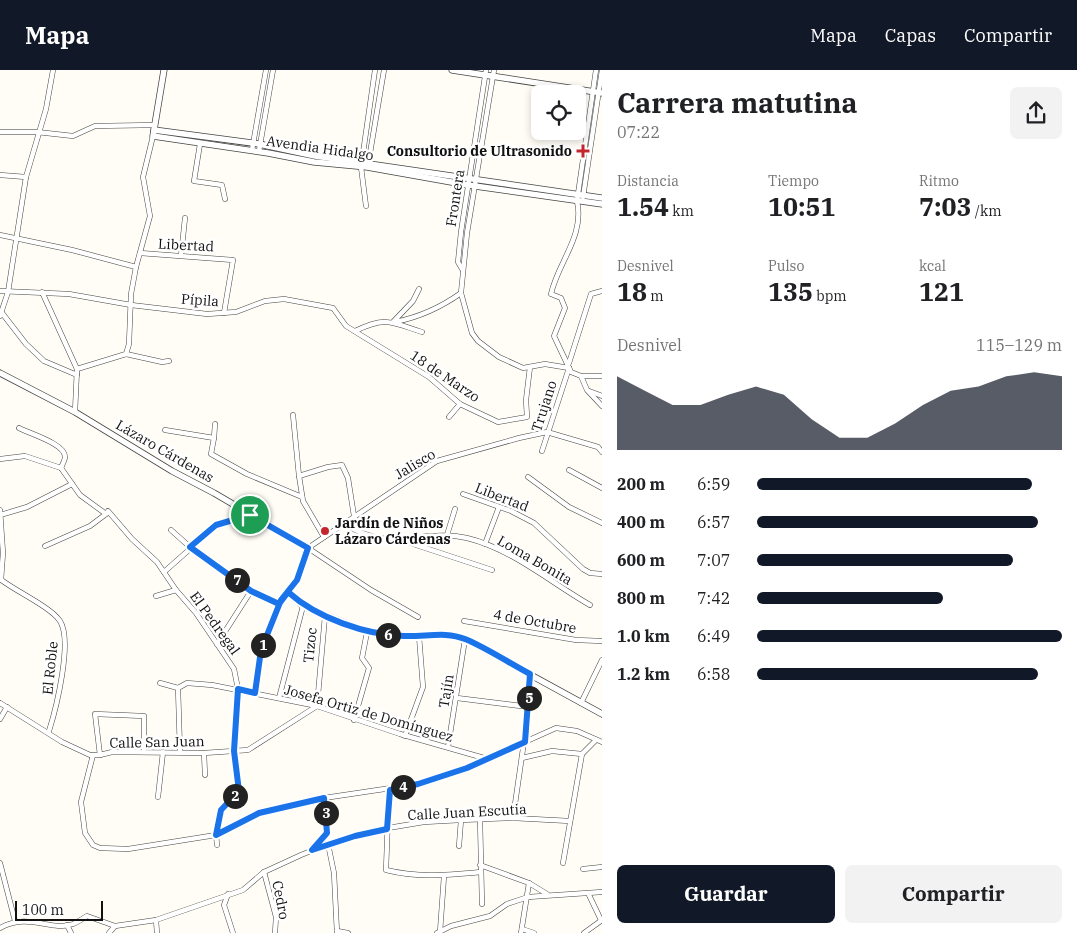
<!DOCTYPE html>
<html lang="es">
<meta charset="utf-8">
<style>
body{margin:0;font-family:"IBM Plex Serif",serif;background:#f2f2f2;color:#202124;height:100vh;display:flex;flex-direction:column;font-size:19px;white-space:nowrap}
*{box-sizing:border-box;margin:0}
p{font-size:16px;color:#757577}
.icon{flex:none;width:28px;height:28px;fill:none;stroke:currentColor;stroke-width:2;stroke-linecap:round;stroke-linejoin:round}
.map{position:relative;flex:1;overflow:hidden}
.details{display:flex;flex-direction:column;background:#fff;width:475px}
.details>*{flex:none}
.tools{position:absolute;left:531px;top:15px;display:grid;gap:10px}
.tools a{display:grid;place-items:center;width:55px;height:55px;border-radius:8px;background:#fff;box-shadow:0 2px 8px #0003;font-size:25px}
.scale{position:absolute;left:15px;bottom:12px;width:88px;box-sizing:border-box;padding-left:5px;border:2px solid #111;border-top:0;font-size:14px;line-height:18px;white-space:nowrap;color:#111;-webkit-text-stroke:4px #fff;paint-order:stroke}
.pin{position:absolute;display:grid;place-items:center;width:42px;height:42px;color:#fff;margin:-21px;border:2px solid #fff;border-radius:50%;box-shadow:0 1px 5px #0007}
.km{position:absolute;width:25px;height:25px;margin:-12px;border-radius:50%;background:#222;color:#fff;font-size:14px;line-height:25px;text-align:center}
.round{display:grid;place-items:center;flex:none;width:52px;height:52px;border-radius:8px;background:#f2f2f2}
.head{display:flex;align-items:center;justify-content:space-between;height:85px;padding:0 15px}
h1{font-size:28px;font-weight:800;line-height:38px}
.figures{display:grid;grid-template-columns:repeat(3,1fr);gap:8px;height:85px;padding:5px 15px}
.figures div{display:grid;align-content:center}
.figures b{font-size:25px;font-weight:800}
.figures small{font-size:14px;font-weight:400}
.figures p{font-size:14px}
.chart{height:140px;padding:10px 15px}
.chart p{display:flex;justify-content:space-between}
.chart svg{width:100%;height:90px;margin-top:5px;fill:#111827;opacity:.7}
.button{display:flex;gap:10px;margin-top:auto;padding:10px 15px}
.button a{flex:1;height:58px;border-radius:8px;background:#111827;color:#fff;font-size:20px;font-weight:800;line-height:58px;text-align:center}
.button a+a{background:#f2f2f2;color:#202124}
ul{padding:0 15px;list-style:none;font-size:16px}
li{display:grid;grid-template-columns:80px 60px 1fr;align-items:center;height:38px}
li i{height:12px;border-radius:6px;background:#111827}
header{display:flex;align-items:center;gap:30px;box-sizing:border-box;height:70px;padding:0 25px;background:#111827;color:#fff}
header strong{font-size:24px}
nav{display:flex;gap:28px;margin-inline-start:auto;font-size:18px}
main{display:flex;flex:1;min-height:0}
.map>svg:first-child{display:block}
</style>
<header>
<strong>Mapa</strong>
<nav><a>Mapa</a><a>Capas</a><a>Compartir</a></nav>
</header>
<main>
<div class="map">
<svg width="602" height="863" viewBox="0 0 602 863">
<rect width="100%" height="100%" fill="#fffdf5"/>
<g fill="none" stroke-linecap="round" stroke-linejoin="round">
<g stroke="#444" stroke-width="5.5">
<g id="minor">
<path d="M494,0l-27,163 -6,60 11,40 6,8 21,16 24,11 22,-4 24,4"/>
<path d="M596,0l-19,131c8,35 -19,61 -26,93l10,4 4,10 -11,28 17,36 10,4 6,14 15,16"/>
<path d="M0,62h37l36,4 22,-10 60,-1"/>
<path d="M200,74l-6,37 28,4 3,14"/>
<path d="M252,80l14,-80"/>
<path d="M259,81l14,-81"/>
<path d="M368,95l16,-95"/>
<path d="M0,105l26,2"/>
<path d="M583,127l19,-127"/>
<path d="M366,136l-5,-39 14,-97"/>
<path d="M0,165l72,15 64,17"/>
<path d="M140,183l93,7 -9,53"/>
<path d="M181,186l4,-38"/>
<path d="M462,199l-4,-7 3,-30 25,-162"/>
<path d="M0,221l69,3 62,11 76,9 29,-2 29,-11 19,-2 49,9 13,18 83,51 31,27 38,18 29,-5 -1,-17 4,-33"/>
<path d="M42,222l35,77 -2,43"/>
<path d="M2,243l24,31 18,17 33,14"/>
<path d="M0,246l8,-24 18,-115 20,-68 7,-39"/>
<path d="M393,252l20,-21 6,-12"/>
<path d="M395,252c25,-5 45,-14 66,-29"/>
<path d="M355,261c31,-15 36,-9 67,1"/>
<path d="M126,284l36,8 7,-1"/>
<path d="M569,293l22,-69 11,-3"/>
<path d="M77,299l49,-15 3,-10 2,-50 5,-27 14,-51 -7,-39 10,-41"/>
<path d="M581,306h21"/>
<path d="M589,321l13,5"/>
<path d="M293,345l6,61"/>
<path d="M449,347l11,-13"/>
<path d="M19,358c9,5 47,16 46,29 0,3 -3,8 -4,11"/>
<path d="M165,360l49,8 -3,16 36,20 55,23"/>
<path d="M214,368l1,-14"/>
<path d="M542,381l27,-83"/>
<path d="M0,389l25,-3 36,12"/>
<path d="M61,398l19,27 26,19 2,-3 24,28 25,23 19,28 20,23 38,56 4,20 -4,62 5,40c-18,19 -25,27 -22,54"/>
<path d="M569,400l33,18"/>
<path d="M528,407l41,30 33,16"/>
<path d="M463,424l48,17 23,12 49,46 7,4 12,1"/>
<path d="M0,440l3,43 -2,27"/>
<path d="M0,445l27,-8 45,-23"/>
<path d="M345,454c46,30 75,4 122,14 45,11 83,44 123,67"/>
<path d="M171,460l19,17 61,44 28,13"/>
<path d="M447,465l8,-26"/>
<path d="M324,467l-21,-36 -4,-25 29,-9 14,-2 6,13 6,38"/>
<path d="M404,471l88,29"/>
<path d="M485,474l14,-37"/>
<path d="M45,476l45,-20 16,-12"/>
<path d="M164,502l53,-47 33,-10"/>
<path d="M0,509c15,12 51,28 60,42 13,20 -4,88 -11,110"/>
<path d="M156,526l20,-6"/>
<path d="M418,547l-47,-27 -63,-42 129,-87 82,-23 28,-6 51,15 4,5"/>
<path d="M464,551l112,19 26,1"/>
<path d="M217,574l34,-53"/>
<path d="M160,613l18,5 9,-5 25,2 105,21 83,28 84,24"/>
<path d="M178,618l2,63"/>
<path d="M255,623c5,-32 11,-76 33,-101"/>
<path d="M279,628l24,-92"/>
<path d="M457,628l72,9"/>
<path d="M0,633l62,39 28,13h10l12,-3 92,1 44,-3 69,-44"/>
<path d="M581,633l21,-43"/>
<path d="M317,636l8,-90"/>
<path d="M0,649l7,-12"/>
<path d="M354,650l15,-52 -7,-10 5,-26"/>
<path d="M405,666l18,-49 -4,-51"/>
<path d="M448,677l17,-108"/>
<path d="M204,683l1,22"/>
<path d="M93,685l-12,47 4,31 8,12 7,3 28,1 88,-14 43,-22 65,-15 94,-14 49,-16 89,-40 21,3 25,11"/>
<path d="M100,685l-5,-41 49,2v36"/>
<path d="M522,688l30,-7 30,3"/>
<path d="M389,720l-3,80c32,8 62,5 95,2"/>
<path d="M158,727l5,-45"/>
<path d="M513,748l16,-111 1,-33"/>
<path d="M480,749l2,85"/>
<path d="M328,774l6,29 3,60"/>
<path d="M459,776l2,-26"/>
<path d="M312,779l15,-16 -3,-35"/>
<path d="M0,793l15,58"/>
<path d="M563,793l19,-109 14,-14"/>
<path d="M480,795l49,18 18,11"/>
<path d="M583,799l19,-2"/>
<path d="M264,802l12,45 -1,16"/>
<path d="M228,824l-4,11 9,28"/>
<path d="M589,825l12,25"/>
<path d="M156,850l1,13"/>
<path d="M67,855l4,8"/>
<path d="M0,858c29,-16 51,4 73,-4 5,-2 9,-5 14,-8l28,10"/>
<path d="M522,859l12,4"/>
<path d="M337,861l11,2"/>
<path d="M440,862l4,-56"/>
<path d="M109,863l6,-7 41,-6 87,-30 21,-18 37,-17 27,-11 42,-13 54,-9 37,-2 52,-2 57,3"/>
<path d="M437,863l14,-7 39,-10 17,-12 21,-7 74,-5"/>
<path d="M521,863l8,-50"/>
<path d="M584,863l18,-13"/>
</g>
</g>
<g stroke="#444" stroke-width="7">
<g id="tertiary">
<path d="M164,0l-11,66 115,17 46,9 53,5 101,18 134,19"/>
<path d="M452,0l150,23"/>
<path d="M154,60l105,14 56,12 287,42"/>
<path d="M0,303l75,39 97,59 42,22 94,55 -11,33 -9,11 15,14 64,26 38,4 34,-2 26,5 137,75"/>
</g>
</g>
<use href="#minor" stroke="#fff" stroke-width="4.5"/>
<use href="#tertiary" stroke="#fff" stroke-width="5.5"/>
</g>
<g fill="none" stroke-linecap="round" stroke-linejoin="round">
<g stroke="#fff" stroke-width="10">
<path id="route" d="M250,445l58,33 -11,32 -16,20 -20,50 -6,43 -17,-4 -4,62 5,40 -18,19 -5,25 43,-22 65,-15 3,35 -15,17 43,-14 32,-7 3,-39 28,-6 49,-16 58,-26 5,-68c-21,-11 -43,-26 -65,-35 -19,-8 -40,-2 -61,-3 -38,-1 -87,-18 -116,-44l-9,12 -28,-13 -61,-44 26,-22 34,-10"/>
</g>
<use href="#route" stroke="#1a73e8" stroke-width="6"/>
</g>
<g fill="#c4262e" stroke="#fff" stroke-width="2">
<path d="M580.5 73.5h5v5h5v5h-5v5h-5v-5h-5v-5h5z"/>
<circle cx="325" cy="461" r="5"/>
</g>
<g text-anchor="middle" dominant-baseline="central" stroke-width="5" stroke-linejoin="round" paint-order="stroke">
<g font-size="14" fill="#111" stroke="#fff">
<text transform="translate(320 78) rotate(8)">Avendia Hidalgo</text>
<text transform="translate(455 128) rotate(-81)">Frontera</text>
<text transform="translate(186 175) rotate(3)">Libertad</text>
<text transform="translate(200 230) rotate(4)">Pípila</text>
<text transform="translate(445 306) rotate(34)">18 de Marzo</text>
<text transform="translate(544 336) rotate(-72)">Trujano</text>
<text transform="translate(165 381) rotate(30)">Lázaro Cárdenas</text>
<text transform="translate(415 394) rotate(-31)">Jalisco</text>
<text transform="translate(502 427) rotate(21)">Libertad</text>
<text transform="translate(535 490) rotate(30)">Loma Bonita</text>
<text transform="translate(535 551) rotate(10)">4 de Octubre</text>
<text transform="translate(215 553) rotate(54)">El Pedregal</text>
<text transform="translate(310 575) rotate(-84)">Tizoc</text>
<text transform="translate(50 598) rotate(-84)">El Roble</text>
<text transform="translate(446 621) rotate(-81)">Tajín</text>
<text transform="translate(369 643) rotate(16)">Josefa Ortiz de Domínguez</text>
<text transform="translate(157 672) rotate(-1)">Calle San Juan</text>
<text transform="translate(467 742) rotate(-3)">Calle Juan Escutia</text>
<text transform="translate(281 830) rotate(79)">Cedro</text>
</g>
<g font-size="14" font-weight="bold" fill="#111" stroke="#fff" text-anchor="end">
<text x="572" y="81">Consultorio de Ultrasonido</text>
<text x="335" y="453" text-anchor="start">Jardín de Niños<tspan x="335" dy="16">Lázaro Cárdenas</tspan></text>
</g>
</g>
</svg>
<div class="tools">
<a><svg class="icon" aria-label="locate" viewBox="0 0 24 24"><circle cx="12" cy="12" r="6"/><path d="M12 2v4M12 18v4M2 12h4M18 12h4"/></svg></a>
</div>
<div class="scale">100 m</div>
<div class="pin" style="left:250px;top:445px;background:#1e9e55"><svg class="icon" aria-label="arrive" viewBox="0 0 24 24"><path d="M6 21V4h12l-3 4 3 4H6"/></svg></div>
<b class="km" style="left:263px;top:575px">1</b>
<b class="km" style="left:235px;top:726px">2</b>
<b class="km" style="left:326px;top:743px">3</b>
<b class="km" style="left:403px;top:717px">4</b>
<b class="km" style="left:529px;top:628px">5</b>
<b class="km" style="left:388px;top:565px">6</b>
<b class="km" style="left:237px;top:510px">7</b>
</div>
<section class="details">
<div class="head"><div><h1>Carrera matutina</h1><p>07:22</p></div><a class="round"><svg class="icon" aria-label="share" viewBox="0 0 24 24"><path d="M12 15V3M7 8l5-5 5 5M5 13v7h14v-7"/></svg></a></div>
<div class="figures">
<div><p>Distancia</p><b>1.54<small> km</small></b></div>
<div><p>Tiempo</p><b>10:51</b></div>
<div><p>Ritmo</p><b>7:03<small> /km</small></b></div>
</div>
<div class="figures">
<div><p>Desnivel</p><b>18<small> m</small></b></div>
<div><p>Pulso</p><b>135<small> bpm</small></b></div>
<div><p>kcal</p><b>121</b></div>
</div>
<div class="chart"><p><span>Desnivel</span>115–129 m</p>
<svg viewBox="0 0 160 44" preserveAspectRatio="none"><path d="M0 44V8L10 15L20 22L30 22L40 17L50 13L60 17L70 29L80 38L90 38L100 31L110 22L120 15L130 13L140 8L150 6L160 8V44z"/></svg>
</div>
<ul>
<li><b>200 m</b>6:59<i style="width:90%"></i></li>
<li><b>400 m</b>6:57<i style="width:92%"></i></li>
<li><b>600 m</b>7:07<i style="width:84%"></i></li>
<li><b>800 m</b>7:42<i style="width:61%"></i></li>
<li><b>1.0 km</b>6:49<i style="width:100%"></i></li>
<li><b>1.2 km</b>6:58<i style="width:92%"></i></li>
</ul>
<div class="button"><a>Guardar</a><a>Compartir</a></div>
</section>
</main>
